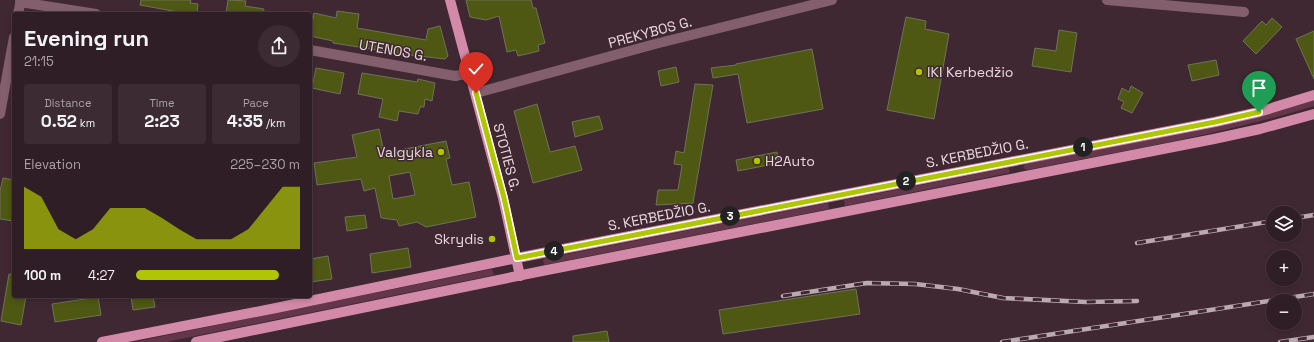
<!DOCTYPE html>
<meta charset="utf-8">
<style>
body{margin:0;font-family:"Space Grotesk",sans-serif;background:#3c2b32;color:#f1f3f6;height:100vh;display:flex;flex-direction:column;font-size:15px;white-space:nowrap}
*{box-sizing:border-box;margin:0}
p{font-size:13px;color:#a8a2a7}
.icon{flex:none;width:22px;height:22px;fill:none;stroke:currentColor;stroke-width:2;stroke-linecap:round;stroke-linejoin:round}
.map{position:relative;flex:1;overflow:hidden}
.side{position:absolute;left:12px;top:12px;width:300px;height:286px;display:flex;flex-direction:column;background:#301e26;border-radius:4px;box-shadow:0 2px 6px #0003,0 0 0 1px #4b3c43}
.side>*{flex:none}
.buttons{position:absolute;left:1266px;top:206px;display:grid;gap:8px}
.buttons a{display:grid;place-items:center;width:36px;height:36px;border-radius:50%;background:#301e26;box-shadow:0 2px 6px #0003,0 0 0 1px #4b3c43;font-size:20px}
.pin{position:absolute;display:grid;place-items:center;width:34px;height:34px;color:#fff;margin:-41px -17px;border-radius:50% 50% 50% 0;rotate:-45deg;box-shadow:0 0 4px #0007}
.pin .icon{rotate:45deg}
.km{position:absolute;width:20px;height:20px;margin:-10px;border-radius:50%;background:#222;color:#fff;font-size:11px;line-height:20px;text-align:center}
.round{display:grid;place-items:center;flex:none;width:42px;height:42px;border-radius:21px;background:#3c2b32}
.overview{display:flex;align-items:center;justify-content:space-between;height:68px;padding:0 12px}
h1{font-size:22px;font-weight:700;line-height:30px}
.stats{display:grid;grid-template-columns:repeat(3,1fr);gap:6px;height:68px;padding:4px 12px}
.stats div{display:grid;align-content:center;border-radius:4px;background:#3c2b32;text-align:center}
.stats b{font-size:17px;font-weight:700}
.stats small{font-size:11px;font-weight:400}
.stats p{font-size:11px}
.chart{height:112px;padding:8px 12px}
.chart p{display:flex;justify-content:space-between}
.chart svg{width:100%;height:72px;margin-top:4px;fill:#b0c503;opacity:.7}
ul{padding:0 12px;list-style:none;font-size:13px}
li{display:grid;grid-template-columns:64px 48px 1fr;align-items:center;height:30px}
li i{height:10px;border-radius:5px;background:#b0c503}
.map>svg:first-child{display:block}
</style>
<div class="map">
<svg width="1314" height="342" viewBox="0 0 1314 342">
<rect width="100%" height="100%" fill="#402832"/>
<g fill="#64364a">
<path d="M1314,100v6c-94,29 -191,45 -287,64l-4,-2 2,-4 212,-42 41,-11z"/>
<path d="M1008,168l2,3 -1,2 -164,33 -1,-6z"/>
<path d="M828,203l1,6 -285,56 -1,-6z"/>
<path d="M492,269l2,6 -328,67h-32z"/>
</g>
<g fill="#4e5812" stroke="#6e7359" fill-rule="evenodd">
<path d="M141,0h50l-1,3 8,1 -1,10h-8l-49,-9z"/>
<path d="M228,0l18,1 -1,5 19,3 -1,5h-37z"/>
<path d="M466,0h65l2,8h3l9,35 -7,2 1,6 -21,5 -2,-6 -9,2 -8,-36 -13,4 -16,-3z"/>
<path d="M337,11l22,3 -2,14 69,12 2,-11 12,-3 8,30 -3,3 -35,-4 -77,-12v-2l-23,-5v-17l3,1 1,-7 22,5z"/>
<path d="M906,17l20,4 -1,8 24,5 -15,85 -47,-9z"/>
<path d="M1272,18l10,9 -26,27 -13,-13 19,-20 4,4z"/>
<path d="M1059,30l18,3 -6,39 -39,-6 3,-18 21,3z"/>
<path d="M1314,31v48l-18,-40z"/>
<path d="M812,49l11,60 -76,14 -9,-49 -25,4 -2,-10 25,-3v-1z"/>
<path d="M1216,60l3,15 -27,6 -4,-16z"/>
<path d="M676,67l3,15 -18,4 -3,-15z"/>
<path d="M316,68l28,5 -4,21 -28,-6z"/>
<path d="M362,73l55,9 1,-3 17,4 -3,18 -7,-2 -1,8h-4l-2,7 -19,-3 -2,10 -18,-4 4,-18 -25,-5z"/>
<path d="M695,84l18,1 -20,118 -37,2 2,-15h20l4,-25 -8,-1 2,-13 8,2z"/>
<path d="M1131,86l12,7 -11,20 -11,-5 3,-6 -6,-3 4,-11 7,4z"/>
<path d="M537,104l13,48 25,-6 7,24 -49,13 -19,-72z"/>
<path d="M599,116l4,13 -28,8 -3,-15z"/>
<path d="M379,129l5,24 62,-12 4,17 -4,1 6,26 17,-3 7,35 -50,10 -9,-5 -18,4 -2,-6 -16,-2 -6,-30 -11,3 -3,-12 -44,6 -3,-22 43,-6 -5,-22zM410,172l5,23 -22,4 -4,-23z"/>
<path d="M777,152l2,11 -41,8 -2,-11z"/>
<path d="M3,178l11,2v41l-14,-2v-28z"/>
<path d="M365,215l2,13 -20,3 -2,-14z"/>
<path d="M408,248l3,19 -39,6 -2,-19z"/>
<path d="M328,256l4,23 -22,3v-23z"/>
<path d="M9,274h5v22h12l-5,29 -20,-4z"/>
<path d="M856,289l4,25 -137,20 -4,-24z"/>
<path d="M136,296h17l2,11 -22,3 -2,-13z"/>
<path d="M98,297l3,18 -46,7 -3,-18z"/>
<path d="M607,331l2,11h-36v-6z"/>
</g>
<g fill="none" stroke-linecap="round" stroke-linejoin="round">
<g stroke="#835f6d" stroke-width="10">
<path d="M1107,0l137,12"/>
<path d="M20,2l76,12"/>
<path d="M18,14l3,-14"/>
<path d="M310,50l145,26 15,-3"/>
<path d="M476,93l179,-49 177,-44"/>
<path d="M0,114l14,-77"/>
</g>
<g stroke="#d38aa9" stroke-width="10">
<path d="M450,0l53,198 17,78"/>
<path d="M102,342l174,-34 241,-50 698,-136 44,-10 55,-17"/>
<path d="M196,342l346,-71 672,-132 46,-10 54,-15"/>
</g>
<g stroke="#bba9b0" stroke-width="4.5">
<g id="rail">
<path d="M1295,218l19,-3"/>
<path d="M1137,243l136,-22"/>
<path d="M783,296l84,-13 48,1 43,5 45,9 83,4 51,-1"/>
<path d="M1002,342l312,-48"/>
<path d="M1280,342l34,-5"/>
</g>
</g>
<use href="#rail" stroke="#402832" stroke-width="3" stroke-dasharray="9" stroke-linecap="butt"/>
</g>
<g fill="none" stroke-linecap="round" stroke-linejoin="round">
<g stroke="#fff" stroke-width="8">
<path id="route" d="M476,93l28,105 13,60 698,-136 44,-10"/>
</g>
<use href="#route" stroke="#b0c503" stroke-width="5"/>
</g>
<g fill="#b0c503" stroke="#402832" stroke-width="1.5">
<circle cx="919" cy="72" r="4"/>
<circle cx="441" cy="152" r="4"/>
<circle cx="757" cy="161" r="4"/>
<circle cx="492" cy="239" r="4"/>
</g>
<g text-anchor="middle" dominant-baseline="central" stroke-width="3" stroke-linejoin="round" paint-order="stroke">
<g font-size="14" fill="#e8d8de" stroke="#402832">
<text transform="translate(650 32) rotate(-15)">PREKYBOS G.</text>
<text transform="translate(393 50) rotate(10)">UTENOS G.</text>
<text transform="translate(977 153) rotate(-11)">S. KERBEDŽIO G.</text>
<text transform="translate(507 157) rotate(75)">STOTIES G.</text>
<text transform="translate(659 216) rotate(-11)">S. KERBEDŽIO G.</text>
</g>
<g font-size="14" fill="#e8d8de" stroke="#402832" text-anchor="start">
<text x="927" y="72">IKI Kerbedžio</text>
<text x="433" y="152" text-anchor="end">Valgykla</text>
<text x="765" y="161">H2Auto</text>
<text x="484" y="239" text-anchor="end">Skrydis</text>
</g>
</g>
</svg>
<div class="buttons">
<a><svg class="icon" aria-label="layers" viewBox="0 0 24 24"><path d="M12 4l9 5-9 5-9-5zM3 14l9 5 9-5"/></svg></a>
<a>+</a>
<a>−</a>
</div>
<div class="pin" style="left:1259px;top:112px;background:#1e9e55"><svg class="icon" aria-label="arrive" viewBox="0 0 24 24"><path d="M6 21V4h12l-3 4 3 4H6"/></svg></div>
<div class="pin" style="left:476px;top:93px;background:#d93025"><svg class="icon" aria-label="check" viewBox="0 0 24 24"><path d="M5 12l5 5 9-10"/></svg></div>
<b class="km" style="left:1083px;top:147px">1</b>
<b class="km" style="left:906px;top:181px">2</b>
<b class="km" style="left:730px;top:216px">3</b>
<b class="km" style="left:554px;top:251px">4</b>
<section class="side">
<div class="overview"><div><h1>Evening run</h1><p>21:15</p></div><a class="round"><svg class="icon" aria-label="share" viewBox="0 0 24 24"><path d="M12 15V3M7 8l5-5 5 5M5 13v7h14v-7"/></svg></a></div>
<div class="stats">
<div><p>Distance</p><b>0.52<small> km</small></b></div>
<div><p>Time</p><b>2:23</b></div>
<div><p>Pace</p><b>4:35<small> /km</small></b></div>
</div>
<div class="chart"><p><span>Elevation</span>225–230 m</p>
<svg viewBox="0 0 160 44" preserveAspectRatio="none"><path d="M0 44V6L10 12L20 32L30 38L40 32L50 19L60 19L70 19L80 25L90 32L100 38L110 38L120 38L130 32L140 19L150 6L160 6V44z"/></svg>
</div>
<ul>
<li><b>100 m</b>4:27<i style="width:87%"></i></li>
</ul>
</section>
</div>
